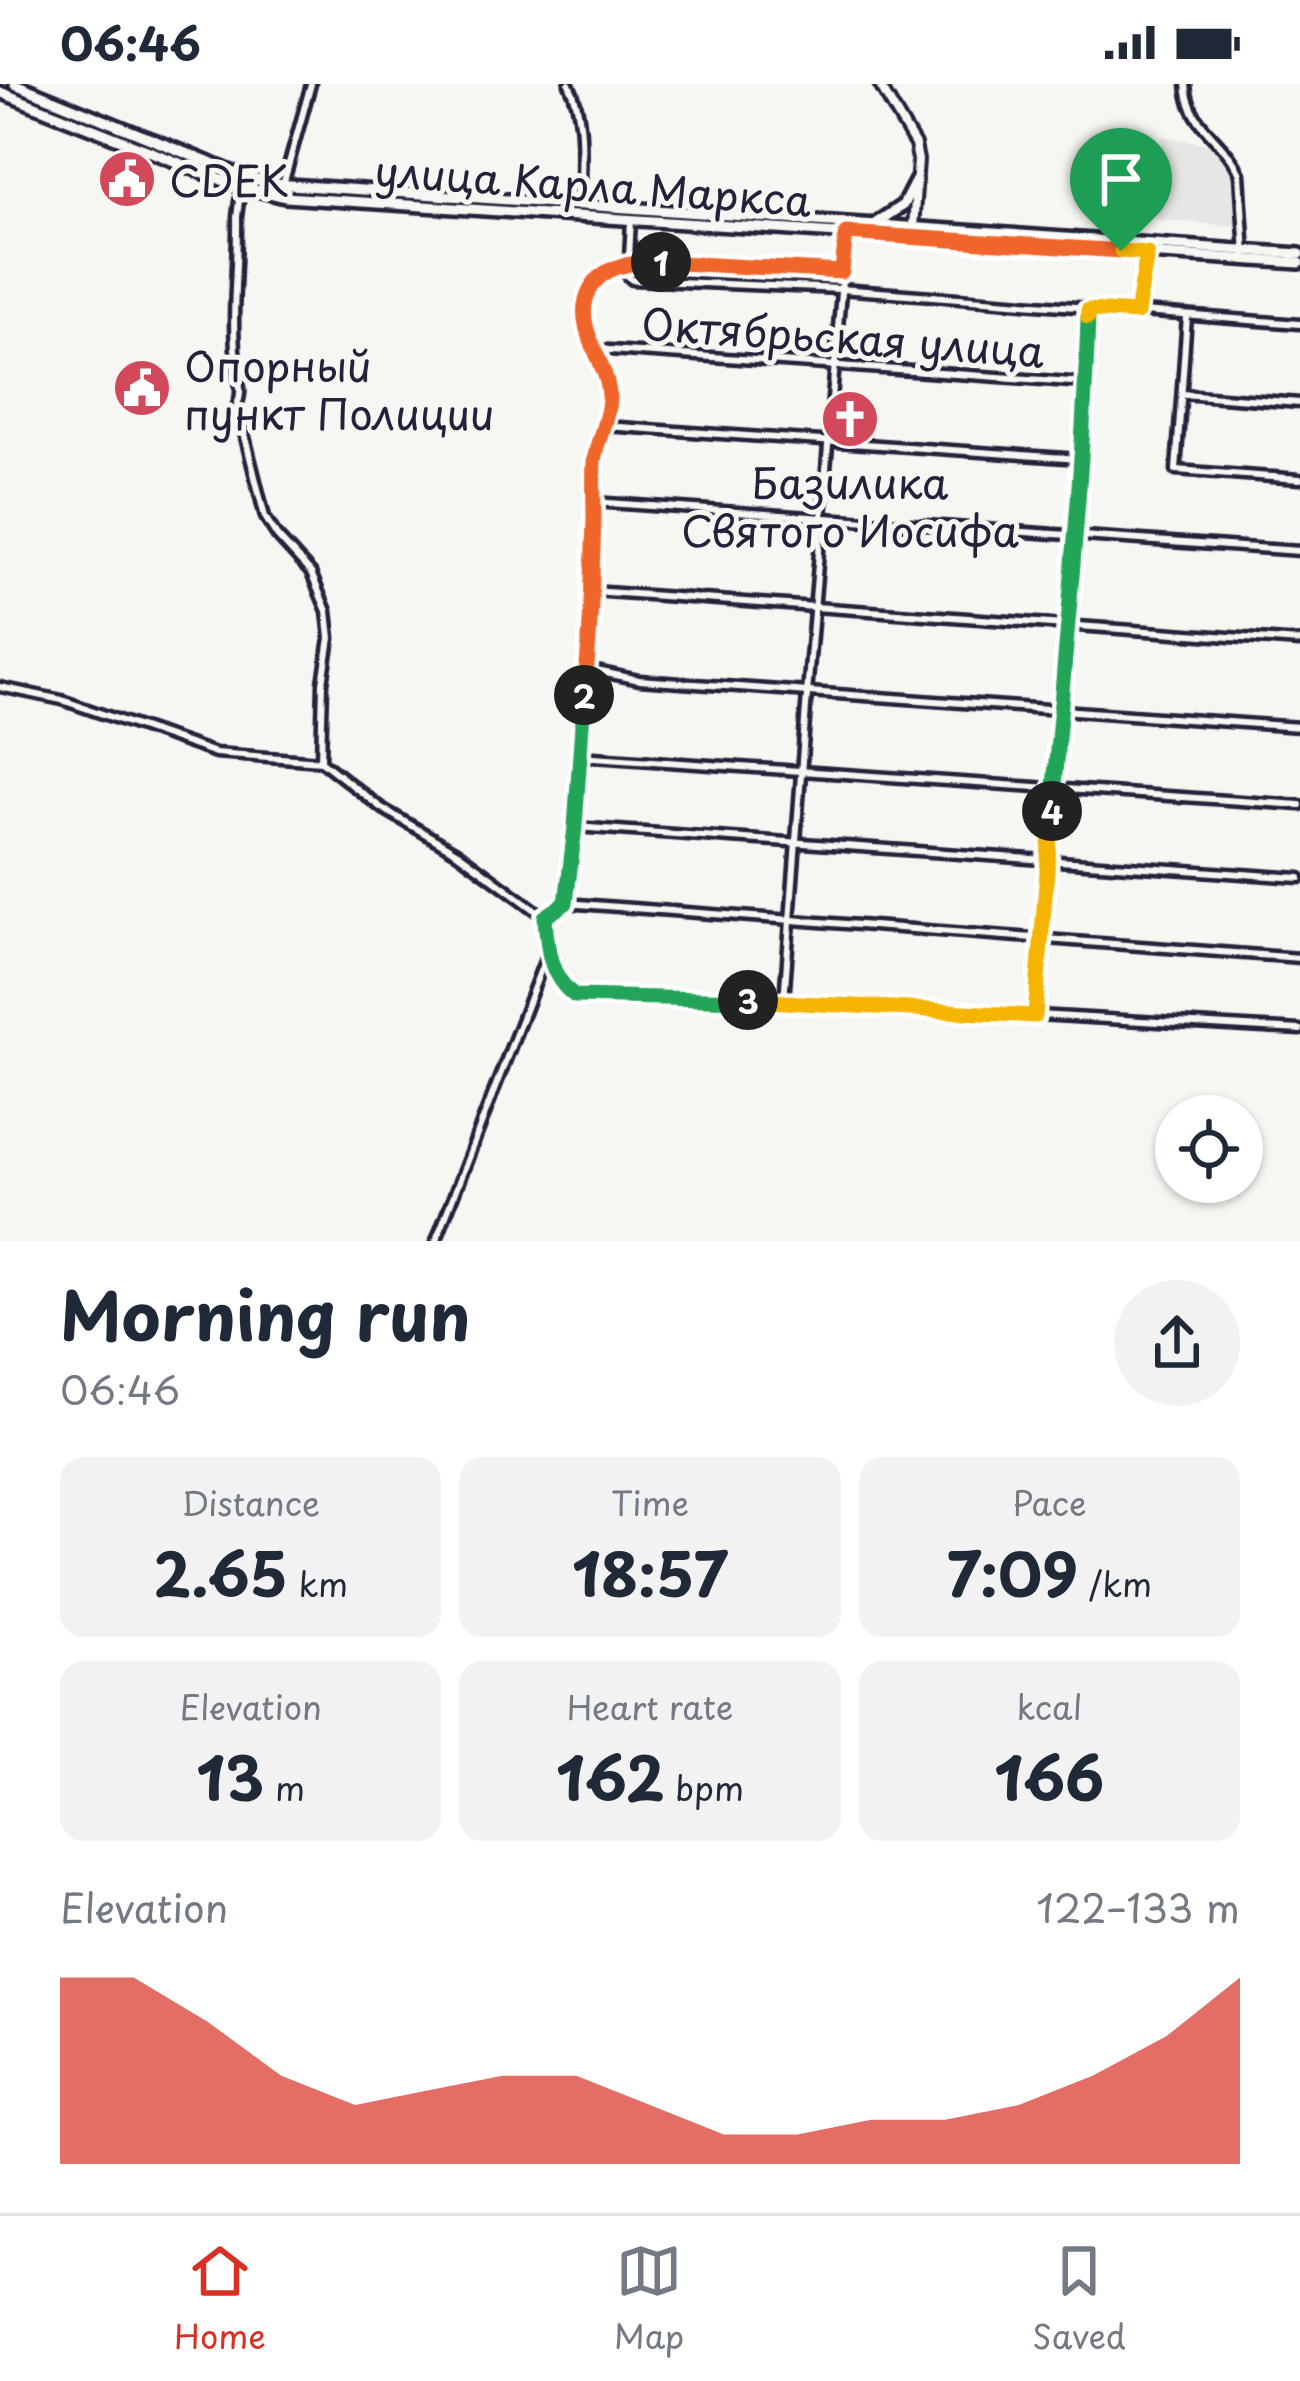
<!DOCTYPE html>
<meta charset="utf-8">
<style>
body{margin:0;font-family:"Playpen Sans",sans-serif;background:#f2f2f3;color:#1f2937;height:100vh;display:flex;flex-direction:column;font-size:45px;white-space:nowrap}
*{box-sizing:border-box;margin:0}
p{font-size:39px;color:#747a83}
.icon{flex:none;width:66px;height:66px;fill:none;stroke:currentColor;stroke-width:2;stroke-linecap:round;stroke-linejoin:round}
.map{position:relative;height:1157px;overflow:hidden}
.details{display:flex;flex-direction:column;background:#fff;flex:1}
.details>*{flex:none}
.tools{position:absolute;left:1155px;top:1011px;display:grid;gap:24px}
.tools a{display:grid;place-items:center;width:108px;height:108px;border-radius:50%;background:#fff;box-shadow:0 3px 9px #0004;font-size:60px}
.pin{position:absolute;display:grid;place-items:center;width:102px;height:102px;color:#fff;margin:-123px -51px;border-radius:50% 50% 50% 0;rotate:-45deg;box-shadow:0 0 12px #0007}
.pin .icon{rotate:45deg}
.km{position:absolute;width:60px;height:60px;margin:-30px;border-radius:50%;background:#222;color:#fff;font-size:33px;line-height:60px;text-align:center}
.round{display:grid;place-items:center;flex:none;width:126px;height:126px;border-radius:63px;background:#f2f2f3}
.headline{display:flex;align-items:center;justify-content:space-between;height:204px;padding:0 60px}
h1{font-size:66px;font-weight:700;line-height:90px}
.figures{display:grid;grid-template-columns:repeat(3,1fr);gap:18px;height:204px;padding:12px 60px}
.figures div{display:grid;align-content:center;border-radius:24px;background:#f2f2f3;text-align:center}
.figures b{font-size:60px;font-weight:700}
.figures small{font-size:33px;font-weight:400}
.figures p{font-size:33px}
.chart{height:336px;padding:24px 60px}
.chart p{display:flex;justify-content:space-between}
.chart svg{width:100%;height:216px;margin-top:12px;fill:#d93025;opacity:.7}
.status{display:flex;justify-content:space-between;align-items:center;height:84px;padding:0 60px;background:#fff;direction:ltr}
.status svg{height:33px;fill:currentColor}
.dock{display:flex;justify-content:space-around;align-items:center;height:168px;border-top:3px solid #e0e1e3;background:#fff;font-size:33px;color:#747a83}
.dock a{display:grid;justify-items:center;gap:6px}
.dock .selected{color:#d93025}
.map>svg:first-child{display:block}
</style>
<div class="status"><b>06:46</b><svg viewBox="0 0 49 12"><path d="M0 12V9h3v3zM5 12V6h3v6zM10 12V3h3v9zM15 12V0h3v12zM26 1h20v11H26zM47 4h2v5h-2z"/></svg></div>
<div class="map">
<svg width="1300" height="1157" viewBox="0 0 1300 1157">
<rect width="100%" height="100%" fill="#f6f6f2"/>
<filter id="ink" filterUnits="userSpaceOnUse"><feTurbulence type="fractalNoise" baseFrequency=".00833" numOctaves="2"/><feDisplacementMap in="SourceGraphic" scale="24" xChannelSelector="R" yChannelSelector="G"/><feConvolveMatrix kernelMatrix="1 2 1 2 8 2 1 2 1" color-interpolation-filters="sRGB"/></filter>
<g filter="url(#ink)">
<path fill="#e6e6e4" d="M1163,52l45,8 25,26 6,56 -83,-6z"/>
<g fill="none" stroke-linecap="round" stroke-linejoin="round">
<g stroke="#22223b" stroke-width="15">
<g id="street">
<path d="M569,0c18,36 11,81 12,120"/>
<path d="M1186,0c2,43 39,55 54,90l5,80"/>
<path d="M247,93l-8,24 -2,16c1,50 -7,101 0,152 2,14 6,23 0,36l28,112 12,19 34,37 16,38 3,27 -7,45 -2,78"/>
<path d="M283,101l28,-101"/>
<path d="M631,136l-3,56 4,4 208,9 460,35"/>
<path d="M841,188l-213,-11 -32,17 -11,24 1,25 21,52 2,18 -5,29 -10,31 -7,212 -9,87 -3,71 -10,76 -20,14c2,30 4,60 30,79l198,4 527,30"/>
<path d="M1137,229l10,-60"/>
<path d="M1187,233l-11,153 124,9"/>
<path d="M595,265l491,34"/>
<path d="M1182,310l118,9"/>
<path d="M605,342l475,33"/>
<path d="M594,418l706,49"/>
<path d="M592,507l708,51"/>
<path d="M587,585l52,11 661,47"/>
<path d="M0,603l62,13 153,53 106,8 59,46 78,46 87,64"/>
<path d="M579,672l721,49"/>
<path d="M575,743l725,51"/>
<path d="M565,819l735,55"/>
<path d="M784,917l23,-307 39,-461"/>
<path d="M1035,932l27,-304 24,-329 2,-73"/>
<path d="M436,1157l110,-285"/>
</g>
</g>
<g stroke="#22223b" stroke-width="16">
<path id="secondary" d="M879,0l36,61 3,15 -5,68"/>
</g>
<g stroke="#22223b" stroke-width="18">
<g id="primary">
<path d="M15,0l227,92 33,8 1025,70"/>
<path d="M0,8l232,92 53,13 1015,66"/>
<path d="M876,139l27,-18 13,-25"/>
</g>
</g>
<use href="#street" stroke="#f6f6f2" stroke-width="6"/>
<use href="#secondary" stroke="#f6f6f2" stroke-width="8"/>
<use href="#primary" stroke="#f6f6f2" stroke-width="9"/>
</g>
</g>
<g fill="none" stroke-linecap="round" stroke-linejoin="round" filter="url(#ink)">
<g stroke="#fff" stroke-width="24">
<path id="split-1" d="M661,178l181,10 4,-39 275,18"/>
</g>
<g stroke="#fff" stroke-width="24">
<path id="split-2" d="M584,611c7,-59 8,-118 10,-177 0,-19 -1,-38 0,-56 2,-21 14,-41 15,-63 1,-34 -32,-65 -23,-99 9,-35 45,-38 75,-38"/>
</g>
<g stroke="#fff" stroke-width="24">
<path id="split-3" d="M584,611l-9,132 -9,76 -21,14c2,30 4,60 30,79l173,4"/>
</g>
<g stroke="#fff" stroke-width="24">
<path id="split-4" d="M748,916l287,16 17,-205"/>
</g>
<g stroke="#fff" stroke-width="24">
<path id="split-5" d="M1052,727c13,-164 31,-329 36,-494"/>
</g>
<g stroke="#fff" stroke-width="24">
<path id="split-6" d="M1088,233v-7l49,3 10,-60 -26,-2"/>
</g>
<use href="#split-1" stroke="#f0652b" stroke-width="15"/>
<use href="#split-2" stroke="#f0652b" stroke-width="15"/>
<use href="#split-3" stroke="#22a559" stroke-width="15"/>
<use href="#split-4" stroke="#f5b400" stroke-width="15"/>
<use href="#split-5" stroke="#22a559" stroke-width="15"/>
<use href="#split-6" stroke="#f5b400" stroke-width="15"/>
</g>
<defs>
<g id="civic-disc" transform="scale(3)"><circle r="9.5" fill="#d1495b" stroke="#f6f6f2"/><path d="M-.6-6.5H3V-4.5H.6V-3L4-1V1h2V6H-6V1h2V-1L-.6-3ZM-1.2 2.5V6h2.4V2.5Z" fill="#fff"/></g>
<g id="church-disc" transform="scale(3)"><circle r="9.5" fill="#d1495b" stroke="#f6f6f2"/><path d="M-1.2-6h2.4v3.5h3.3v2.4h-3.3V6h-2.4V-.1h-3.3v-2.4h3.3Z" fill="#fff"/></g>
</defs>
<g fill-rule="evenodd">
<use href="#civic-disc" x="127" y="95"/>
<use href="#civic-disc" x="142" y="304"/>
<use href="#church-disc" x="850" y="335"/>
</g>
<g text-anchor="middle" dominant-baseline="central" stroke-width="10" stroke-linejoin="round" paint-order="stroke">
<g font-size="42" fill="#22223b" stroke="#f6f6f2" text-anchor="start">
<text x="169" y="95">CDEK</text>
<text x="184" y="280">Опорный<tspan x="184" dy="48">пункт Полиции</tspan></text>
<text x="850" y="397" text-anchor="middle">Базилика<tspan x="850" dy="48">Святого Иосифа</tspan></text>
</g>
<g font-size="42" fill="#22223b" stroke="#f6f6f2">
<text transform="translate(593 100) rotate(4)">улица Карла Маркса</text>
<text transform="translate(843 252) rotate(4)">Октябрьская улица</text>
</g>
</g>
</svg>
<div class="tools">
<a><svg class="icon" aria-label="locate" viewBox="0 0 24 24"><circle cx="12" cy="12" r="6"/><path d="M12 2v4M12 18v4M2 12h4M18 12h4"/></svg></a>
</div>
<div class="pin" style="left:1121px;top:167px;background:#1e9e55"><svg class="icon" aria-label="arrive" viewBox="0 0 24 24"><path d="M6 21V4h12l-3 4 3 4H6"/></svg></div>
<b class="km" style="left:661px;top:178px">1</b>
<b class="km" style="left:584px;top:611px">2</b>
<b class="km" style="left:748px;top:916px">3</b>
<b class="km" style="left:1052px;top:727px">4</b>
</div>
<section class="details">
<div class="headline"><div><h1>Morning run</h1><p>06:46</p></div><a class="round"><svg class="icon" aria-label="share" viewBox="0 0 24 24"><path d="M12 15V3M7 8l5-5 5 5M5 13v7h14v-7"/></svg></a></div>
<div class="figures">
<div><p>Distance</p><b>2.65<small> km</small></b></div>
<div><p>Time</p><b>18:57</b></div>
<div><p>Pace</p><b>7:09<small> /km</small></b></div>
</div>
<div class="figures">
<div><p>Elevation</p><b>13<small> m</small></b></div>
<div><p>Heart rate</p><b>162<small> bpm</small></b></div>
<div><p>kcal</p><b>166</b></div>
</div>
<div class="chart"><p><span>Elevation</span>122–133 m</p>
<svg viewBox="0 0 160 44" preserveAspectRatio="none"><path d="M0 44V6L10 6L20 15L30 26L40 32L50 29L60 26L70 26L80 32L90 38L100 38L110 35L120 35L130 32L140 26L150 18L160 6V44z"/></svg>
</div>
</section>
<nav class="dock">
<a class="selected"><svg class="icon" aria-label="home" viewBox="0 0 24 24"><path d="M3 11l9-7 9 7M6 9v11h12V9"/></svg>Home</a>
<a><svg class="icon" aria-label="map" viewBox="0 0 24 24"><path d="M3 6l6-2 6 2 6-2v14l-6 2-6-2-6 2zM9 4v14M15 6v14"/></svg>Map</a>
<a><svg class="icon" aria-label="saved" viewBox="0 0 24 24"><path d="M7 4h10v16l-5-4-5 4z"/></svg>Saved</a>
</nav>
